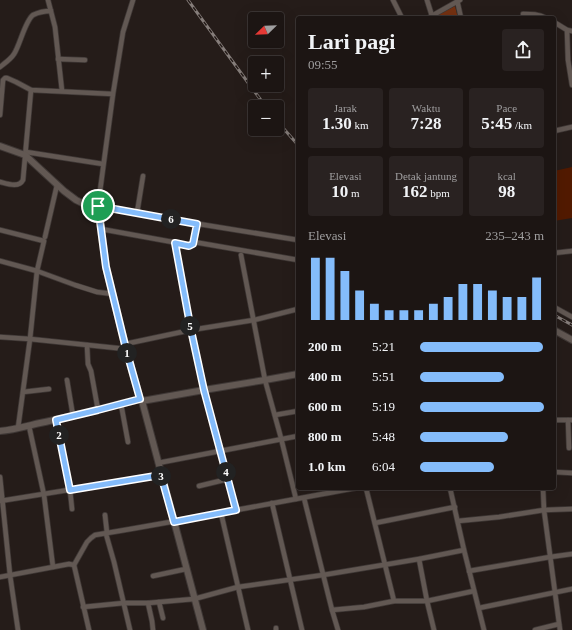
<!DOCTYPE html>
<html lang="id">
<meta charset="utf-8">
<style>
body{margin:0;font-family:"Times New Roman",serif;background:#292221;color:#f1f3f6;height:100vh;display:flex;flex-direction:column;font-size:15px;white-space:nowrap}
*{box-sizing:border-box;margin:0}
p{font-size:13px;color:#a09fa0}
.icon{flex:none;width:22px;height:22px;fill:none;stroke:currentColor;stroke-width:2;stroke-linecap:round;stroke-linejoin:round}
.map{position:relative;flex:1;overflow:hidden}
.drawer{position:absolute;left:296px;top:16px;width:260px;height:474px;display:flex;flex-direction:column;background:#1c1513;border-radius:4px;box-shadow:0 4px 16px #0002,0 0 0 1px #3a3433}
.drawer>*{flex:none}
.needle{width:26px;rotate:247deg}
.buttons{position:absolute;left:248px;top:12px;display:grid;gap:8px}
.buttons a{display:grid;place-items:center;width:36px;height:36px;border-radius:4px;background:#1c1513;box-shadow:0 4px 16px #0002,0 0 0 1px #3a3433;font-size:20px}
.pin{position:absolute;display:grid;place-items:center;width:34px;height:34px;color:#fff;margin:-17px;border:2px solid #fff;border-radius:50%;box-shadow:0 1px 4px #0007}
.km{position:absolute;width:20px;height:20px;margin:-10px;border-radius:50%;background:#222;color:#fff;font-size:11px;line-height:20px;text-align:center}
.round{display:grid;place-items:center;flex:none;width:42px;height:42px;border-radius:4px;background:#292221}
.summary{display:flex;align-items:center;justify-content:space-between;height:68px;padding:0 12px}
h1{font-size:22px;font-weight:700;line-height:30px}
.figures{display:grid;grid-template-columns:repeat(3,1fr);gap:6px;height:68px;padding:4px 12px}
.figures div{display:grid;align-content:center;border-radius:4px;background:#292221;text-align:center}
.figures b{font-size:17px;font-weight:700}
.figures small{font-size:11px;font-weight:400}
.figures p{font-size:11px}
.chart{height:112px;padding:8px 12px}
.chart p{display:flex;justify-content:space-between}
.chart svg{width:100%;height:72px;margin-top:4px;stroke:#84bcfb;stroke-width:6}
ul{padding:0 12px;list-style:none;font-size:13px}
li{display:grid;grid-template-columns:64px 48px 1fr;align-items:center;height:30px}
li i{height:10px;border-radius:5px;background:#84bcfb}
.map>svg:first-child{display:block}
</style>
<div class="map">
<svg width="572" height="630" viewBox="0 0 572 630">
<rect width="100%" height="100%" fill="#251c19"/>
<path fill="#521a00" d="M572,167v51l-18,3v-50z"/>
<path fill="#733011" d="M455,6l3,12h-27z"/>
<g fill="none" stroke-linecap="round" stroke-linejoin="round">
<g stroke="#3f3836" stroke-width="6">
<g id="minor">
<path d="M48,0l7,27 7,64"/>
<path d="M133,0l-10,32 -10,62 -15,112 101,18 99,16"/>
<path d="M393,0l9,18"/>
<path d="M427,0l5,16"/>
<path d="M457,0l4,18"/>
<path d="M523,14c8,0 16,0 23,4"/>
<path d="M428,18l32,-18"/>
<path d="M554,22l13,8 5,1"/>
<path d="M567,30l1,30 4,25"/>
<path d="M58,59l27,1"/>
<path d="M0,67c5,-4 11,-8 14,-13 6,-9 11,-33 19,-39 6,-3 12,-4 18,-4"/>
<path d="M0,115l3,-35 2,-2h2l9,4 15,8 82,4"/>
<path d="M554,131l18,-4"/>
<path d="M26,152l77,12"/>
<path d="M0,182c8,2 19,6 23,-2l8,-90"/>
<path d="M137,213l6,-37"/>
<path d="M101,229l88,16 5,-1 3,-20"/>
<path d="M0,230l44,11 -7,30 -7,68 -12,89"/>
<path d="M45,237l12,-52"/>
<path d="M194,242l104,18"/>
<path d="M175,243l16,87 13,60 32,120"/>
<path d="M554,253l18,-2"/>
<path d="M241,255l24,125 16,58 15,61"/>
<path d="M0,261l37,10 38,14 22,7 16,2"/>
<path d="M554,307l18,10"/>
<path d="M0,337l30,2 96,10"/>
<path d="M125,344l66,-14 63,-10 44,-11"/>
<path d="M87,345l1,19 3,7 7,39"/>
<path d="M67,380l6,36"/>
<path d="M23,392l26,-3"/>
<path d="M121,404l7,38"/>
<path d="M275,415l23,-4"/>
<path d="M56,420l14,70 2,19"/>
<path d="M554,420h18"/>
<path d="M568,420l1,28"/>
<path d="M29,426l15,69 9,72"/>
<path d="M158,463l140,-27"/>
<path d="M554,472l18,1"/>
<path d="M0,477l10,98 8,55"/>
<path d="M199,486l29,-7"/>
<path d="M366,488l28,113"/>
<path d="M450,488l14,62 20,80"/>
<path d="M543,488l1,22 16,120"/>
<path d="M304,498l28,112 32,-3 30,-6h33l47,-10"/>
<path d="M0,501l161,-26"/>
<path d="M272,503l30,127"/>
<path d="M221,513l27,117"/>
<path d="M105,515l2,18"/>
<path d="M458,521l41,-4 45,-7 28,-1"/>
<path d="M375,523l80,-16"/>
<path d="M106,534l8,28 16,68"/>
<path d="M419,559l8,42 7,29"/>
<path d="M74,565l13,-23 4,-4 4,-3 12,-2c83,-14 166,-30 249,-45"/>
<path d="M469,571l81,-14 22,-3"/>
<path d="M153,576l33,-7"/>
<path d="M0,577l69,-13 5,1 15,65"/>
<path d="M159,602l4,16"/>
<path d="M148,603l4,18 1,9"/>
<path d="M83,607l41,-4h24l46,-4 44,-12 85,-12 96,-16 45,-9"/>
<path d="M479,608l93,-19"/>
<path d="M332,610l6,20"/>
<path d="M276,628v2"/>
<path d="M535,630l24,-6"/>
</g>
</g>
<g stroke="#3f3836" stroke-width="8">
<g id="tertiary">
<path d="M0,146l25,9 39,36 12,9 6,3 16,3 8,61 20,82 14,50 2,2 61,229"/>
<path d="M554,330l18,10"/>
<path d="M142,401l62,-11 61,-10 33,-6"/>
<path d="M0,431c13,-1 27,-5 40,-8 34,-7 67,-16 100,-24"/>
</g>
</g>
<use href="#minor" stroke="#625853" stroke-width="4.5"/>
<use href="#tertiary" stroke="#625853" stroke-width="6"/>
<g stroke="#857d7a" stroke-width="3">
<g id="rail">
<path d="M188,0l61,84 17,23"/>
<path d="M277,121l21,24"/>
<path d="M554,315l18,10"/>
</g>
</g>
<use href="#rail" stroke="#251c19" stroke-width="1.5" stroke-dasharray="4.5" stroke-linecap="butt"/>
</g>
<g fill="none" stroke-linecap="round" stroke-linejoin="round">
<g stroke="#fff" stroke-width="8">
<path id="route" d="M98,206l99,18 -4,20 -4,2 -14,-3 16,87 13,60 32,120 -62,12 -13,-47 -91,15 -14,-70 42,-10 42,-11 -14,-50 -20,-82z"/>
</g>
<use href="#route" stroke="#84bcfb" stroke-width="5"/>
</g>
</svg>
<div class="buttons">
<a><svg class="needle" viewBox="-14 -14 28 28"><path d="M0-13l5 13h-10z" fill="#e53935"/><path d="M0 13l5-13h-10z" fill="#a09fa0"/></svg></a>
<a>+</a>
<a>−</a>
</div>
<div class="pin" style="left:98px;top:206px;background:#1e9e55"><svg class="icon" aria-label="arrive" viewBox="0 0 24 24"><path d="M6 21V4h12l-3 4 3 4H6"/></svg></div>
<b class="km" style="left:127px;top:353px">1</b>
<b class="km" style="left:59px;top:435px">2</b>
<b class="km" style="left:161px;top:476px">3</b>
<b class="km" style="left:226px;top:472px">4</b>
<b class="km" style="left:190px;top:326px">5</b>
<b class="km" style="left:171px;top:219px">6</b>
<section class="drawer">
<div class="summary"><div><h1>Lari pagi</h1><p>09:55</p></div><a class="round"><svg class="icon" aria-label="share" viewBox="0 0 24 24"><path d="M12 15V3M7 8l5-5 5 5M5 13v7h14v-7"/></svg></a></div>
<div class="figures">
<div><p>Jarak</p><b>1.30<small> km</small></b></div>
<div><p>Waktu</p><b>7:28</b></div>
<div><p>Pace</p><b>5:45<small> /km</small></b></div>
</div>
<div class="figures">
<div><p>Elevasi</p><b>10<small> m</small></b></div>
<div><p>Detak jantung</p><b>162<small> bpm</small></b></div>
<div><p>kcal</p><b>98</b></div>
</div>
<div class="chart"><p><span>Elevasi</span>235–243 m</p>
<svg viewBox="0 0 160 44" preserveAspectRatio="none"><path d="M5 44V6M15 44V6M25 44V14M35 44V26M45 44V34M55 44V38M65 44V38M75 44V38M85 44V34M95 44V30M105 44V22M115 44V22M125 44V26M135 44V30M145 44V30M155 44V18"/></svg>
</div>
<ul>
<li><b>200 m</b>5:21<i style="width:99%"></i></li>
<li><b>400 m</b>5:51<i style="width:68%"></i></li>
<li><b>600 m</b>5:19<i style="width:100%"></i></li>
<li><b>800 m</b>5:48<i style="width:71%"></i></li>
<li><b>1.0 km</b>6:04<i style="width:60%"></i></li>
</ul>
</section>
</div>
